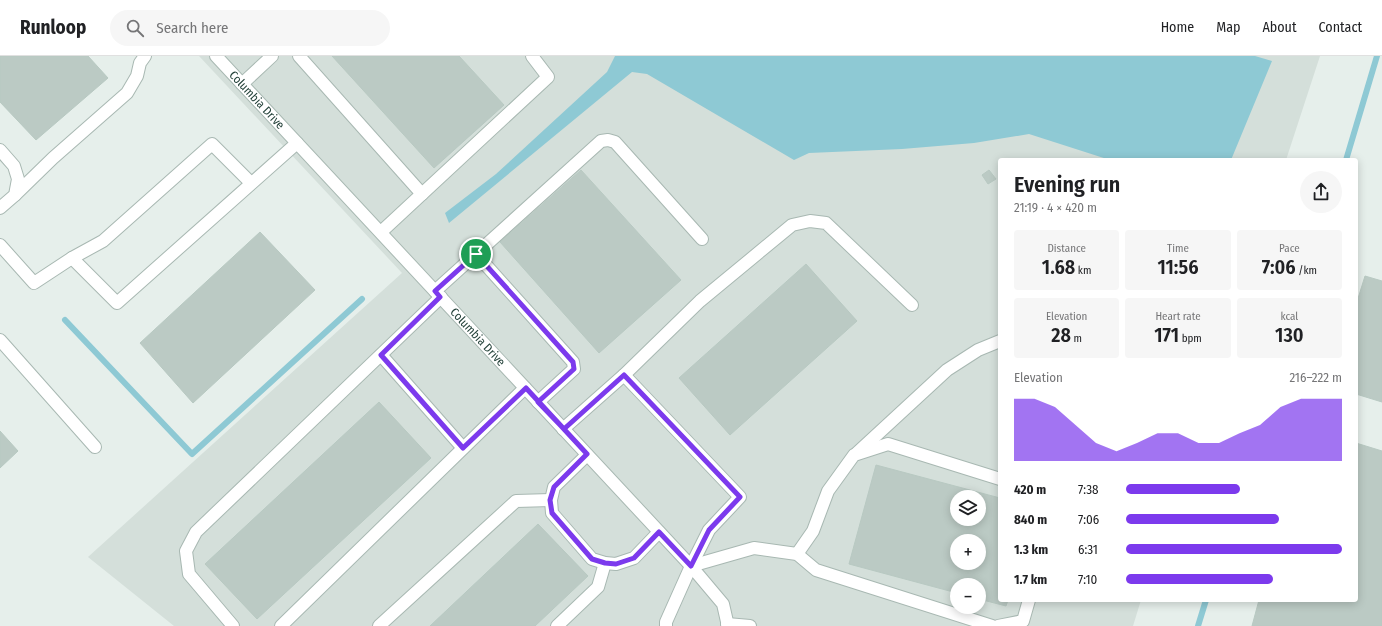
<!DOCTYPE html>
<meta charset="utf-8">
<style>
body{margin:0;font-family:"Fira Sans Condensed",sans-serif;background:#f6f6f6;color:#202124;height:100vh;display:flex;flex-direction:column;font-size:15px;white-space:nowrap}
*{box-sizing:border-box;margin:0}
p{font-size:13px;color:#757577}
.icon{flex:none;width:22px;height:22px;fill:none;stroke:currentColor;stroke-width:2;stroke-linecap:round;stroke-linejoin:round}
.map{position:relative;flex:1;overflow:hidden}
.sheet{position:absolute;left:998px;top:102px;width:360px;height:444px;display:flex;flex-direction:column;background:#fff;border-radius:4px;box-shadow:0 2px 10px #0003}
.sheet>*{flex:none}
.tools{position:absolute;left:950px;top:434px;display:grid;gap:8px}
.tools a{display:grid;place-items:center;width:36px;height:36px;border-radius:50%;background:#fff;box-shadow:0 2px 10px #0003;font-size:20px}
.pin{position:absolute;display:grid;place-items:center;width:34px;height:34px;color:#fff;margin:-17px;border:2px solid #fff;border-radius:50%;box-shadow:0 1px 4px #0007}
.round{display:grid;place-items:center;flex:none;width:42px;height:42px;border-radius:21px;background:#f6f6f6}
.headline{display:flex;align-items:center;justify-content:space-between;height:68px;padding:0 16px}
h1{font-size:22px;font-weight:600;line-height:30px}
.stats{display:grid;grid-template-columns:repeat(3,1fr);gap:6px;height:68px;padding:4px 16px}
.stats div{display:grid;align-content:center;border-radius:4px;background:#f6f6f6;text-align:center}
.stats b{font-size:20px;font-weight:600}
.stats small{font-size:11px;font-weight:400}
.stats p{font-size:11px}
.chart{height:112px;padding:8px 16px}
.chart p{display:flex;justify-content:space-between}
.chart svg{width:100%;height:72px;margin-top:4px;fill:#7c3aed;opacity:.7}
ul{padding:0 16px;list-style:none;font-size:13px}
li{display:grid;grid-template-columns:64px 48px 1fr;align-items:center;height:30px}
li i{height:10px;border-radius:5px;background:#7c3aed}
header{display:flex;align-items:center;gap:24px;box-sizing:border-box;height:56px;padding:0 20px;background:#fff;border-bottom:1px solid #e0e0e0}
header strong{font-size:19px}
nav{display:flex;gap:22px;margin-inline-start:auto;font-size:14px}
.search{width:280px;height:36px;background:#f6f6f6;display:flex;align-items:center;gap:10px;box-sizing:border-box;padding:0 14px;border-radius:22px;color:#757577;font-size:15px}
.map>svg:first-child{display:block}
</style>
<header>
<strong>Runloop</strong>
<div class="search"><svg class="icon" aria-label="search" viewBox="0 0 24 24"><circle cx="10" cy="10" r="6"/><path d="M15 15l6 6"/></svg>Search here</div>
<nav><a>Home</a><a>Map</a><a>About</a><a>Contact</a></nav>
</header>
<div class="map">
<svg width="1382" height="570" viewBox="0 0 1382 570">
<rect width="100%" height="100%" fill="#e6efeb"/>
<path fill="#d4dfda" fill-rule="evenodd" d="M199,0h1121l-34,104h-286v440h141l-8,26h-959l-86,-69 314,-284zM957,441h22v22h-22zM957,485h22v22h-22zM957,529h22v22h-22z"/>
<path fill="#8ec9d4" d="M615,0h640l17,5 -41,99h-121l-81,-26 -55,9 -72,6 -93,4 -15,7 -147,-86 -15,-2 -183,151 -4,-10 51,-39 111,-102z"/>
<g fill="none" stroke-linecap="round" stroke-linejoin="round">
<g stroke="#8ec9d4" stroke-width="6">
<path d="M1346,104l31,-104"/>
<path d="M65,264l127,134 170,-155"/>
<path d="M1198,570l8,-26"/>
</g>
</g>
<g fill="#bbcac4" stroke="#b8c9c2" fill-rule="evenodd">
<path d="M0,0h88l20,22 -72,62 -36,-38z"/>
<path d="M332,0h127l45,49 -70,63z"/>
<path d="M581,114l100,110 -82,73 -99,-111z"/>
<path d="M989,114l7,9 -8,5 -6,-9z"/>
<path d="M260,176l55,58 -122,113 -53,-60z"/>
<path d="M806,208l51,57 -127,114 -51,-57z"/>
<path d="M1365,220l17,5v121l-26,-8v-89z"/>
<path d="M379,346l52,56 -174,161 -52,-55z"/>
<path d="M0,375l18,20 -18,17z"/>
<path d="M1356,387l26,8v175h-130l7,-26h97z"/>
<path d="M876,409l124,33v102h8l-2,6 -27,-7v-14h-22v8l-108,-29zM957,441h22v22h-22zM957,485h22v22h-22z"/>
<path d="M538,468l50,52 -53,50h-105z"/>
</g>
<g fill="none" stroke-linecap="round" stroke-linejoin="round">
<g stroke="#a8b8b2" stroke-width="14">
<g id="minor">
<path id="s1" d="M216,0l475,510 32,38 5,22"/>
<path d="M299,0l123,138"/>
<path d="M242,28l30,-28"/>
<path d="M0,94l14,16 4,13 -3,16 -15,13"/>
<path d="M15,139l38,-37 74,-65 10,-17 3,-13 5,-7"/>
<path d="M381,176l167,-155 -16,-21"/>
<path d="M0,189l34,38 38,-25 31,-17 109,-97 39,39"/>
<path d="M476,198l97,108 1,7 -36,33"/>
<path d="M72,202l45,45 180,-160"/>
<path d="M435,235l166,-150 7,-1 7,2 87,97"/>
<path d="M0,284l95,107"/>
<path d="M381,299l82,93"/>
<path d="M624,319l76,-74 92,-76 18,-4 16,2 86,82"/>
<path d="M563,373l61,-54 116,122 -31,33 -18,36 -25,56v4"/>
<path d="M857,397l90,-83 31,-20 22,-9"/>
<path d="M587,399l-33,32 -3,13 1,13 40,46 13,4 11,1 18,-6 25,-26"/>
<path d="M797,498l16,-23 15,-40 26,-36 34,-11 112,35"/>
<path d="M691,510l63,-18 43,6 19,16 176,56"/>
<path d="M727,568l23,2"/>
<path d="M233,570l-44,-52 -3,-23 10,-19 245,-235"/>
<path d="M281,570l244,-238"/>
<path d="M379,570l137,-125 35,-1"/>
<path d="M557,570l41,-39 7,-24"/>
<path d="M998,570l25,-5 6,-21"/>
</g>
</g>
<use href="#minor" stroke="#fff" stroke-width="12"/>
</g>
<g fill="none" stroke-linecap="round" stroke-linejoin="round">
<g stroke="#fff" stroke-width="8">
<path id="route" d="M476,198l-41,37 5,6 -59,58 82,93 63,-60 61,66 -33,33 -4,13 2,13 40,46 13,4 11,1 18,-6 25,-26 32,34 18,-36 31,-33 -116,-122 -60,54 -26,-27 36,-33 -1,-7 -97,-108"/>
</g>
<use href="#route" stroke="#7c3aed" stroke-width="5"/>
</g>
<g text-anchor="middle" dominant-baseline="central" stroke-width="4" stroke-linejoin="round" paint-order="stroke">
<g font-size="12" fill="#24423a" stroke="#f7fbf9">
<text stroke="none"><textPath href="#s1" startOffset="60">Columbia Drive</textPath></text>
<text stroke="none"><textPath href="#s1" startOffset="384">Columbia Drive</textPath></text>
</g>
</g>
</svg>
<div class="tools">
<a><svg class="icon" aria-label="layers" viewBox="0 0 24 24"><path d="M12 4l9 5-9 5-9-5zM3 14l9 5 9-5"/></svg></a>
<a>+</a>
<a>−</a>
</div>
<div class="pin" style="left:476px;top:198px;background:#1e9e55"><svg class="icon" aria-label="arrive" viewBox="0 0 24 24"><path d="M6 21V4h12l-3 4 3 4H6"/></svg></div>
<section class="sheet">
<div class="headline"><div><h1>Evening run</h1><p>21:19 · 4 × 420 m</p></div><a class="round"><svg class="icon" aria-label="share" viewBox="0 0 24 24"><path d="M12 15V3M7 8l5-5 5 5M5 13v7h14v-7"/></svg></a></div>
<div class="stats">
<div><p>Distance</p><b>1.68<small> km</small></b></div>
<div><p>Time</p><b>11:56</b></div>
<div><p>Pace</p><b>7:06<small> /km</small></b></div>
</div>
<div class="stats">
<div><p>Elevation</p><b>28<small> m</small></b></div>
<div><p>Heart rate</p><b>171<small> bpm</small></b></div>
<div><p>kcal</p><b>130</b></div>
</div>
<div class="chart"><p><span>Elevation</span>216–222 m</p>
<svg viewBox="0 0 160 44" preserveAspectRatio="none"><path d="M0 44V6L10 6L20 11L30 22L40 33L50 38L60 33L70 27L80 27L90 33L100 33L110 27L120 22L130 11L140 6L150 6L160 6V44z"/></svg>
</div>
<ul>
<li><b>420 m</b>7:38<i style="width:53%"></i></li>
<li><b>840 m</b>7:06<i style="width:71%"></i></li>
<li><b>1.3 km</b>6:31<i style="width:100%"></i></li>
<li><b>1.7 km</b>7:10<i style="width:68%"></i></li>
</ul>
</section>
</div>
